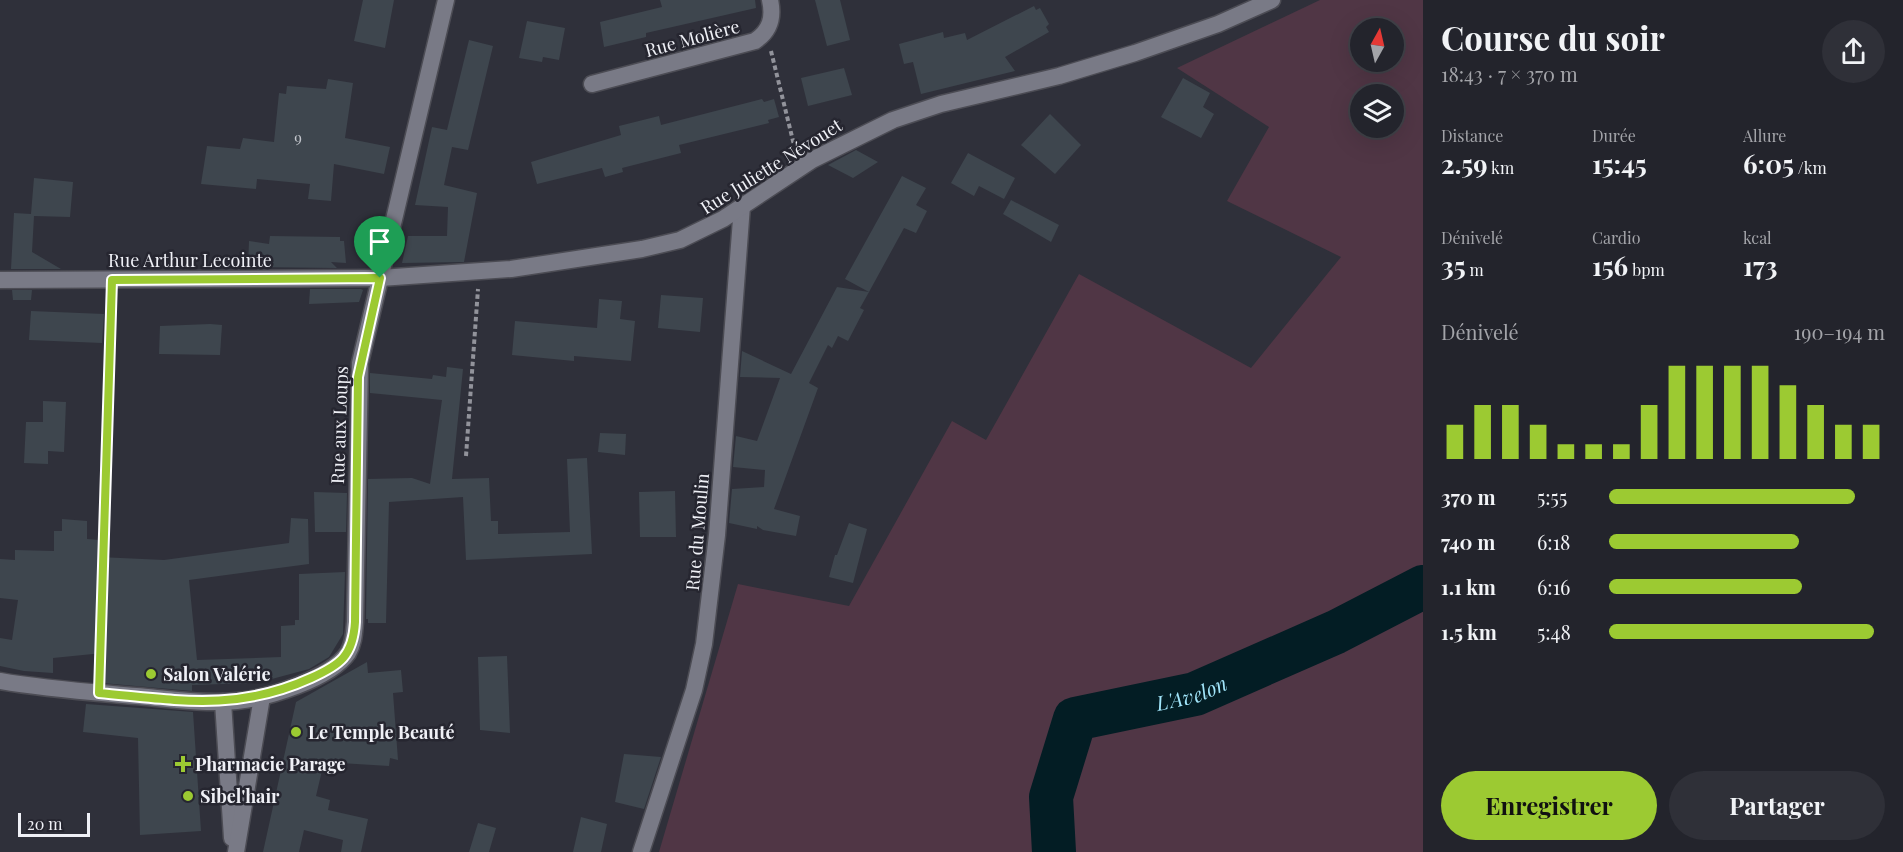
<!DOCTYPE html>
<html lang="fr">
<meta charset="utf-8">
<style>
body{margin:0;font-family:"Playfair Display",serif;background:#2f3038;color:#f1f3f6;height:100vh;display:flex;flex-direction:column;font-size:22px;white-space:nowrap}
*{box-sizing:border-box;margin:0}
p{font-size:20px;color:#a3a4a9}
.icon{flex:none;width:33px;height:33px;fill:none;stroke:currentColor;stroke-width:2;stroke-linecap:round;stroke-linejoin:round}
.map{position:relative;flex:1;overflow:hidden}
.panel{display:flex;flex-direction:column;background:#23242c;width:480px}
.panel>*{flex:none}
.needle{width:39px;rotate:8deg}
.buttons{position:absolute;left:1350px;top:18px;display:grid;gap:12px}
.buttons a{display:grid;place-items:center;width:54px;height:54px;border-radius:50%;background:#23242c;box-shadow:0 6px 24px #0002,0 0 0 2px #404148;font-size:30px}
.scale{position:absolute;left:18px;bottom:15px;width:72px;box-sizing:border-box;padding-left:6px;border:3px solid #eff0f6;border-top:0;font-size:16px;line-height:21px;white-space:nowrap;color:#eff0f6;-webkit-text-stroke:4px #262630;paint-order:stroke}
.pin{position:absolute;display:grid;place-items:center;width:51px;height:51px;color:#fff;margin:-62px -26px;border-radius:50% 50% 50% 0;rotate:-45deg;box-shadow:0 0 6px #0007}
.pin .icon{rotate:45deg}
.round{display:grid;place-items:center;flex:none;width:63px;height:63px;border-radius:32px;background:#2f3038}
.headline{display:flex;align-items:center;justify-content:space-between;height:102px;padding:0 18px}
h1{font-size:33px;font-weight:700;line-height:45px}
.metrics{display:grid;grid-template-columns:repeat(3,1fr);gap:9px;height:102px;padding:6px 18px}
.metrics div{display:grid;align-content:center}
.metrics b{font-size:26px;font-weight:700}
.metrics small{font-size:16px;font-weight:400}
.metrics p{font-size:16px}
.chart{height:168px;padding:12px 18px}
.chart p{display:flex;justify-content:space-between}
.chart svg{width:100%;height:108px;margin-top:6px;stroke:#9cca32;stroke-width:6}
.button{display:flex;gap:12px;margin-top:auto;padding:12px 18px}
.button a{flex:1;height:69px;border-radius:36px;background:#9cca32;color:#111;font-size:24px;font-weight:700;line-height:69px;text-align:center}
.button a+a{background:#2f3038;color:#f1f3f6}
ul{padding:0 18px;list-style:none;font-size:20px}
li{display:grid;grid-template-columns:96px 72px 1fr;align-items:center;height:45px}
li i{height:15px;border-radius:8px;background:#9cca32}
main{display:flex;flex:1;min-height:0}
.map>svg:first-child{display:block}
</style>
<main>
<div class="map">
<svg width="1423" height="852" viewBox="0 0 1423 852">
<rect width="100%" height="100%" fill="#2f303a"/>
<path fill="#503645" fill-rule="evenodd" d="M1320,0h103v852h-764l79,-268 111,22 103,-185 34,19 93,-166 172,94 90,-111 -114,-56 42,-74 -92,-59zM1360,28h34v34h-34zM1360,94h34v34h-34z"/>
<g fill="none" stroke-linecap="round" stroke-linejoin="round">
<path stroke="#031d24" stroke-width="44" id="s1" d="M1054,852l-3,-55 24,-78 120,-25 141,-62 87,-45"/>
</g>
<g fill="#3e464e">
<path d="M363,0h31l-9,48 -31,-7z"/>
<path d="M660,0h95l1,8 -110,25v4l-42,10 -4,-25 62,-15z"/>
<path d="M815,0h25l10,40 -23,6z"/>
<path d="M1034,6l2,4 4,-2 9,16 -3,3 3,5 -44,25 10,14 -94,23 -8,-32 -9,2 -5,-20 44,-12 1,6 21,-5 2,7z"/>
<path d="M527,21l38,7 -6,32 -16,-3 -1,5 -23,-4z"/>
<path d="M469,40l24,6 -25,104 -16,-3 -8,38 33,8 -13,69 -62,1 6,-27h39l1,-29 -33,-2 17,-78 15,3z"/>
<path d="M844,68l8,27 -44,11 -7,-28z"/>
<path d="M1183,78l27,15 -7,14 11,7 -13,24 -40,-21z"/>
<path d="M328,79l25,4 -8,55 45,9 -6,27 -50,-10 -3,37 -23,-2 2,-15 -53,-5 -1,10 -55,-5 6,-38 33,3 3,-11 31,4 5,-49 7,1 1,-8 39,3z"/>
<path d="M762,99l2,3 10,-3 5,18 -11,3 1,3 -90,22 2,8 -59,15 1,4 -18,5 -3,-9 -65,16 -6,-22 90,-27 -2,-9 40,-10 2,9z"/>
<path d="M1050,114l31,31 -26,29 -34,-29z"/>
<path d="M856,150l22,12 -25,16 -25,-13z"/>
<path d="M968,153l47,25 -11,21 -25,-13 -5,10 -23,-13z"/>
<path d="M902,176l24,12 -10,17 11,6 -11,22 -12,-5 -35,64 -24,-13z"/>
<path d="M34,178l39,4 -3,35 -36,-1 -2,36 29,17h-50l3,-56 17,1z"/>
<path d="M1011,200l48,25 -8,17 -48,-28z"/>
<path d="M270,236l70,1v4h4l2,22 -15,-1 6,6 -89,-1 1,-26 20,3z"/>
<path d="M837,287l32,5 -9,16 4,2 -16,31 -10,-5 -6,12 -4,-3 -19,38 9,5 -44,121 26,7 -4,20 -33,-6 -6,-4v3l-28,-6 3,-34 32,-2 1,-17 -32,-3 3,-31 21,5 23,-63 -40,-1 2,-26 49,23z"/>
<path d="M310,289h51l2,1 -4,12 -50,2z"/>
<path d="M12,290h20l-1,10h-18z"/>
<path d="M661,295l42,3 -3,34 -42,-4z"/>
<path d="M599,299l23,2 -2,18 15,2 -4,40 -57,-5v5l-62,-6 3,-34 82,7z"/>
<path d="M31,311l73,3 -2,29 -73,-3z"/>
<path d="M210,324l12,1 -2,30 -61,-1 1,-28z"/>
<path d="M447,367l16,2 -11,110 37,-1 2,43h7v13l72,-2 -3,-73 20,-1 5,96 -126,6 -3,-63 -74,5 -3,121h-18v-4h-2l2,-140 44,-1 18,6 12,-84 -72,-7v-20l62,6 1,-4 13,2z"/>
<path d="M43,401l23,1 -2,50 -16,-1v13l-24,-1 2,-41h17z"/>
<path d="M600,433l26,1 -1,21 -27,-3z"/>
<path d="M675,491l1,46h-36l-1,-45z"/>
<path d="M314,492l33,1 -1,39h-31z"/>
<path d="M291,518l17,1 1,45 -120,16 8,80 84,-3v-31l14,-1v-5h4v-46l46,-2 -2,62 -14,23 -20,12 -52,14 -65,2v6l-90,-8 1,-30 -50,5v15l-29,-2 -24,-5v-28l12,2 6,-40 -18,-2v-39l15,1v-10l39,1v-20h8v-12l25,2v18l12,1v17l65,3 125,-17z"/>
<path d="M849,523l18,6 -14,54 -24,-6 6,-22h2z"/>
<path d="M507,656l3,77 -30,-3 -2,-73z"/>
<path d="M367,662l1,11 33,-3 2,22 -10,1 5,67 -8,-2 -1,8 -65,-4 -8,34 14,4 -2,10 40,9 -7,33h-20l2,-12 -39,-10 -5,22h-36l33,-150z"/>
<path d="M86,704l107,8 8,119 -61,4 -2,-97 -55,-6z"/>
<path d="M624,754l37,3 -17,52 -29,-7z"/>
<path d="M581,817l26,7 -6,28h-28z"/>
<path d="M478,823l18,5 -7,24h-20z"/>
</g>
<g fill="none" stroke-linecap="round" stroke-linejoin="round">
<g stroke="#4c4c54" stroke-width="19">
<g id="minor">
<path d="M592,84l163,-43c15,-10 19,-23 15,-41"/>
<path d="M0,280l380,-2"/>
<path d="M641,852l53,-162 10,-46 13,-109 25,-329"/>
</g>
</g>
<g stroke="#4c4c54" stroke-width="19">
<g id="tertiary">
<path d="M380,278l131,-9 131,-20 38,-9 43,-21 89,-59 81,-40 48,-16 118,-28 76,-23 83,-29 54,-24"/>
<path d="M0,681c45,8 91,11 136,15 34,3 68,8 101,5 31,-3 93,-22 111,-48 6,-10 6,-20 7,-31l5,-259 86,-363"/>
<path d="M223,702l9,136"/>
<path d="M236,852l26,-155"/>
</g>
</g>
<g stroke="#92939b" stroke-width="4" stroke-dasharray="4.5 3" stroke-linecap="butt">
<path d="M771,51l24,98"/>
<path d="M466,456l12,-167"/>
<path d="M99,675l12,-376"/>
</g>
<use href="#minor" stroke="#797a86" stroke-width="16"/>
<use href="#tertiary" stroke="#797a86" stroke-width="16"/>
</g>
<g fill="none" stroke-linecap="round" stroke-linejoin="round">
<g stroke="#fff" stroke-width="12">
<path id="route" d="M380,278l-22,99 -3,245c-2,34 -15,43 -44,56 -75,34 -134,22 -212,15l13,-413z"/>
</g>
<use href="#route" stroke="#9cca32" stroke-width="8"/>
</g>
<g fill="#9cca32" stroke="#262630" stroke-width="2">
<circle cx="151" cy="674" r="6"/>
<circle cx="296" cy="732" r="6"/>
<path d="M180 755h6v6h6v6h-6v6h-6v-6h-6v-6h6z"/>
<circle cx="188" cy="796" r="6"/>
</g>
<g text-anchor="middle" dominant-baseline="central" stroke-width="5" stroke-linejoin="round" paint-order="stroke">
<g font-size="15" fill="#c3c6cc">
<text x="298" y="137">9</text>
</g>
<g font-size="18" fill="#eff0f6" stroke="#262630">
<text transform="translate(692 38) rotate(-15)">Rue Molière</text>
<text transform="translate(771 166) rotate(-32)">Rue Juliette Névouet</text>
<text x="190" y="260">Rue Arthur Lecointe</text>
<text transform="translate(339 425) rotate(-88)">Rue aux Loups</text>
<text transform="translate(697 532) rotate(-85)">Rue du Moulin</text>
</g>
<g font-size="18" font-weight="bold" fill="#eff0f6" stroke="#262630" text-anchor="start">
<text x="163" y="674">Salon Valérie</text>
<text x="308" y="732">Le Temple Beauté</text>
<text x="195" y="764">Pharmacie Parage</text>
<text x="200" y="796">Sibel'hair</text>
</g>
<g font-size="20" font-style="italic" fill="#a2e6fb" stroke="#262630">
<text stroke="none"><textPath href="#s1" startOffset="256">L'Avelon</textPath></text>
</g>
</g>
</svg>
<div class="buttons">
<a><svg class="needle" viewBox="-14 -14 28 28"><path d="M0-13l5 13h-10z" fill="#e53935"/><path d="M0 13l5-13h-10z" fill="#a3a4a9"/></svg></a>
<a><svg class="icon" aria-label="layers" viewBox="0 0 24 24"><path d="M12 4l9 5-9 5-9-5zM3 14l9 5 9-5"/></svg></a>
</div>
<div class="scale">20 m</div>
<div class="pin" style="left:380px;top:278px;background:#1e9e55"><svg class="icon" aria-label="arrive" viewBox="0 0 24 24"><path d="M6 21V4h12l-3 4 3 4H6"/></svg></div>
</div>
<section class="panel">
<div class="headline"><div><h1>Course du soir</h1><p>18:43 · 7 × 370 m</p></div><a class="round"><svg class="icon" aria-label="share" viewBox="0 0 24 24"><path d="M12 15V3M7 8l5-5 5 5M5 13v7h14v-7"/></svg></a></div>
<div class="metrics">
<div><p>Distance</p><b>2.59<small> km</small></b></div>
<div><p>Durée</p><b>15:45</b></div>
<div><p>Allure</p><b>6:05<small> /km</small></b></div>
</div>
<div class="metrics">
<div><p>Dénivelé</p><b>35<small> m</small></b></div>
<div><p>Cardio</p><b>156<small> bpm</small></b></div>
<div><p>kcal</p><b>173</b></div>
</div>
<div class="chart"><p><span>Dénivelé</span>190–194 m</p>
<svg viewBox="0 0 160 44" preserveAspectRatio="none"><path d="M5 44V30M15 44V22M25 44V22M35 44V30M45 44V38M55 44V38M65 44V38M75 44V22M85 44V6M95 44V6M105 44V6M115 44V6M125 44V14M135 44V22M145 44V30M155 44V30"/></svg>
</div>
<ul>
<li><b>370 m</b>5:55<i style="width:89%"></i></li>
<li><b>740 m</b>6:18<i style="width:69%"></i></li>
<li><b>1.1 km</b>6:16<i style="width:70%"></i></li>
<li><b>1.5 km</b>5:48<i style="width:96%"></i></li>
</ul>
<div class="button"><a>Enregistrer</a><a>Partager</a></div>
</section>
</main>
